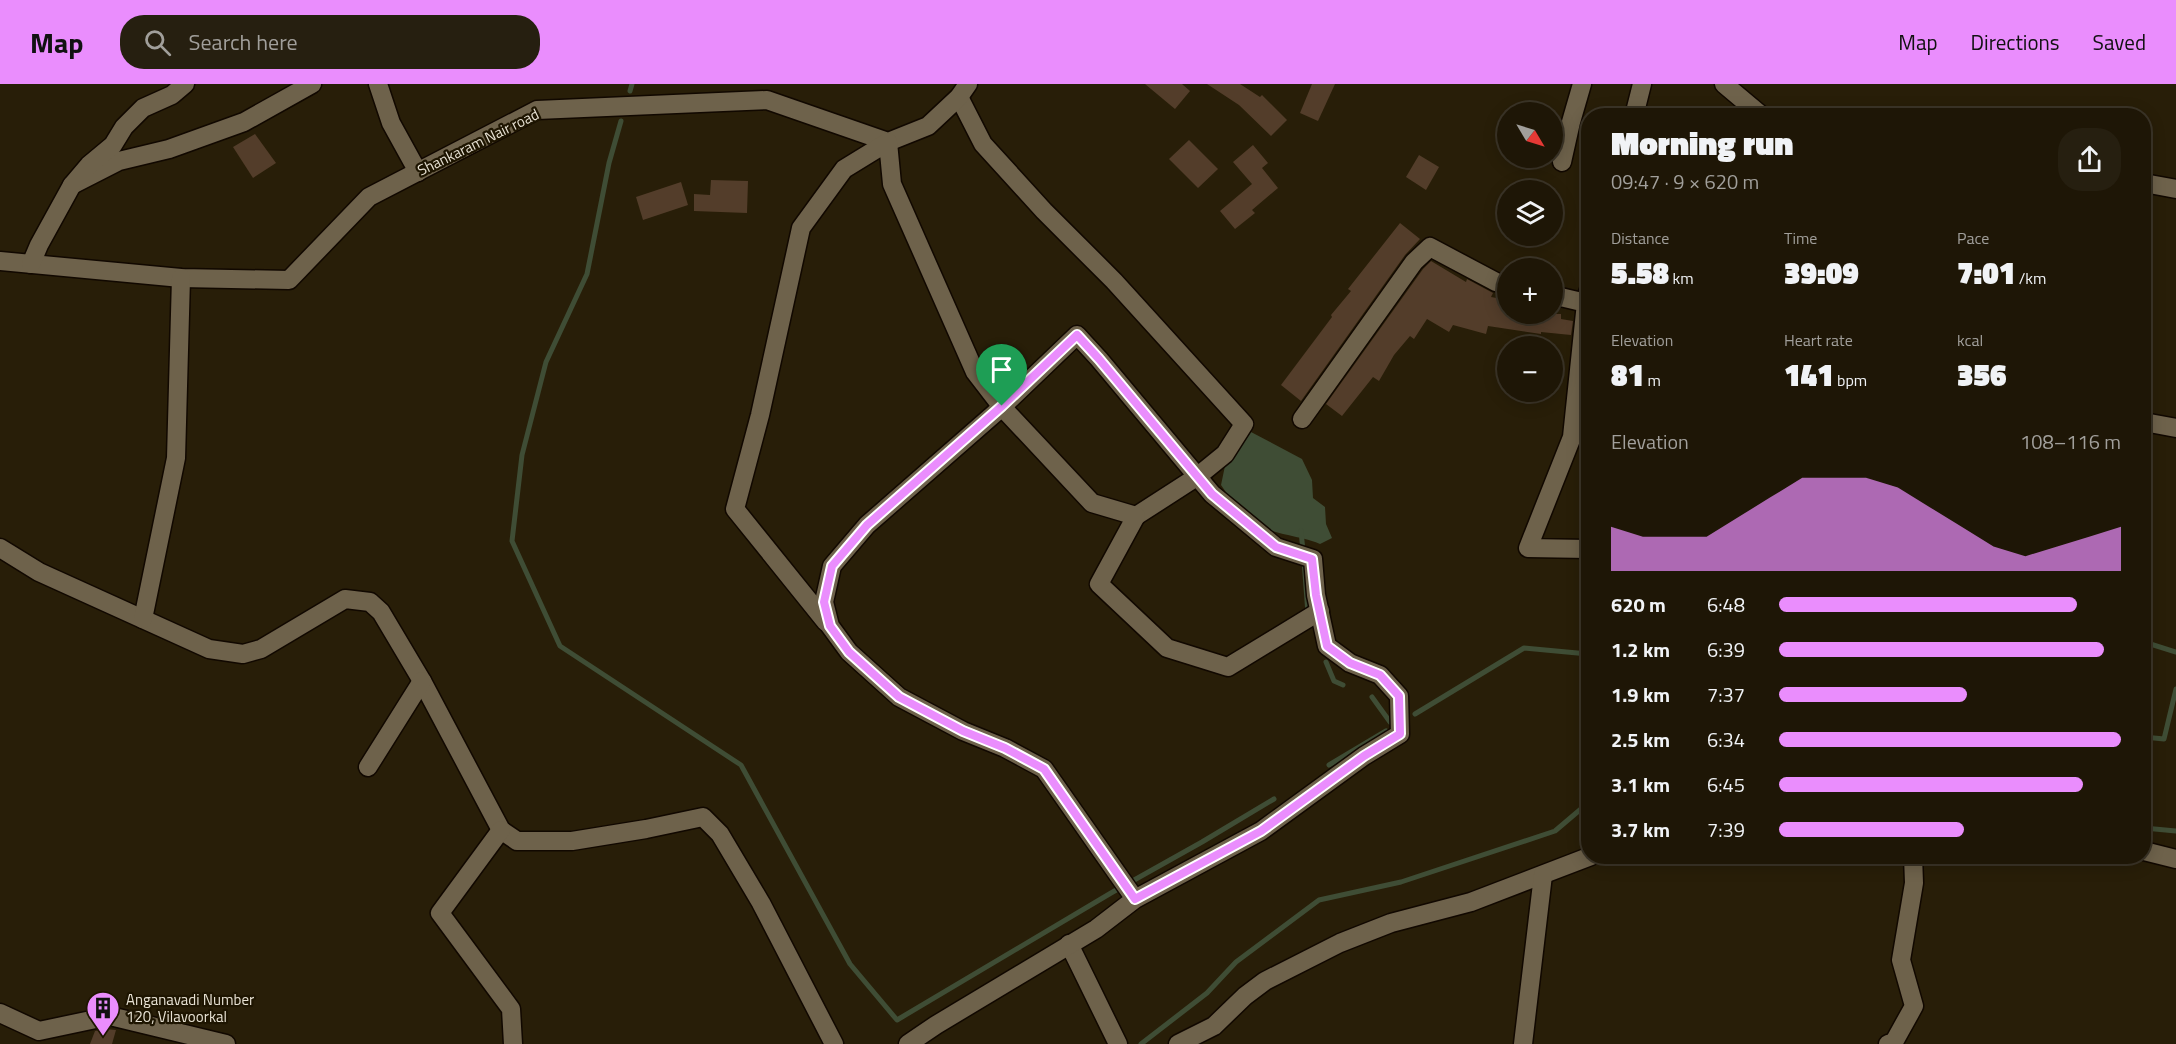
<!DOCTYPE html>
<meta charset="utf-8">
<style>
body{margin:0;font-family:"Titillium Web",sans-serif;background:#261f10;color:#f1f3f6;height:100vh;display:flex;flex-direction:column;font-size:22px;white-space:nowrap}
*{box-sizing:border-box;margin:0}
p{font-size:20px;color:#a19f9b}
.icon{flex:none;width:33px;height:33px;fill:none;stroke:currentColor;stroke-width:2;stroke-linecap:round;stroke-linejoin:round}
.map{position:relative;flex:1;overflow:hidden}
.drawer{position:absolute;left:1581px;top:24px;width:570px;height:756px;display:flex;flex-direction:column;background:#1e1606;border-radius:24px;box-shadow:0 3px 15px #0003,0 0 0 2px #3c3528}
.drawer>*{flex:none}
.needle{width:39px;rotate:128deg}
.controls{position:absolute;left:1497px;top:18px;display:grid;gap:12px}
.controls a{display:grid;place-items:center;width:66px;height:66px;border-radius:50%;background:#1e1606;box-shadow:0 3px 15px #0003,0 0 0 2px #3c3528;font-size:30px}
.pin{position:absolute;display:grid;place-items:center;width:51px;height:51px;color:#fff;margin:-62px -26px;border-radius:50% 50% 50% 0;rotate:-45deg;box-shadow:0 0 6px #0007}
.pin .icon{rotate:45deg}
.round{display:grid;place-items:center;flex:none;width:63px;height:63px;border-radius:24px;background:#261f10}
.head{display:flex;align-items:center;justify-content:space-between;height:102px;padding:0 30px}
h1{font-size:33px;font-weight:800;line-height:45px}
.figures{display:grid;grid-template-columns:repeat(3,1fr);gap:9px;height:102px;padding:6px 30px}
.figures div{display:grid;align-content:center}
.figures b{font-size:30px;font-weight:800}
.figures small{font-size:16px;font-weight:400}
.figures p{font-size:16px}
.chart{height:168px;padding:12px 30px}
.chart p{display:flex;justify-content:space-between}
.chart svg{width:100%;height:108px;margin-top:6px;fill:#ea8dfd;opacity:.7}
ul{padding:0 30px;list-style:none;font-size:20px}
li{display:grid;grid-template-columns:96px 72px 1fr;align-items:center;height:45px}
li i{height:15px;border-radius:8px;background:#ea8dfd}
header{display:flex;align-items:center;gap:36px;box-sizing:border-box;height:84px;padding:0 30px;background:#ea8dfd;color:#111}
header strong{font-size:28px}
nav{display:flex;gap:33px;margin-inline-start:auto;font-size:21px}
.search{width:420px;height:54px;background:#261f10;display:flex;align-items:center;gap:15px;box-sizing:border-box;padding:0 21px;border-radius:24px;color:#a19f9b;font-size:22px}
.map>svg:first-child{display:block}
</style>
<header>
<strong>Map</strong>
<div class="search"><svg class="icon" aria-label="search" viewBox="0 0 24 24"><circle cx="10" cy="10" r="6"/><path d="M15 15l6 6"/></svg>Search here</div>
<nav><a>Map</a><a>Directions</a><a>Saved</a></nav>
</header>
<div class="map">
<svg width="2176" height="960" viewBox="0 0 2176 960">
<rect width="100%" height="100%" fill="#281e08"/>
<path fill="#3f4d35" d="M1251,348l51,27 10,21 1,18 12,9 1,17 6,14 -12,6c-11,-5 -21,-6 -32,-9 -37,-7 -47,-21 -67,-50l5,-24z"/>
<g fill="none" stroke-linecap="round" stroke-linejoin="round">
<g stroke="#3f4d35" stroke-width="5">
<path d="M630,7l2,-7"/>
<path d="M621,37l-12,42 -22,111 -41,88 -24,93 -10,86 48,105 181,119 109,199 47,56 214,-127 91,-51 72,-43"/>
<path d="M1301,447l2,20"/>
<path d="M1304,476l4,54"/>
<path d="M2144,558l32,10"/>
<path d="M1326,578l8,19 9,4"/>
<path d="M1372,613l18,25"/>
<path d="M1415,630l109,-66 64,6"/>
<path d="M2144,653l20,2 12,-50"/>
<path d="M1329,681l57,-34"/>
<path d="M2144,744l32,3"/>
<path d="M1141,960l66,-51 29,-31 83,-62 82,-18 154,-51 33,-28"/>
</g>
</g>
<g fill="#533d2a">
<path d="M1145,0h37l8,7 -15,18z"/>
<path d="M1207,0h33l20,13 2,-2 25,25 -16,16 -32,-31z"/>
<path d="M1312,0h23l-17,37 -18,-8z"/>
<path d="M255,50l21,29 -23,15 -20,-31z"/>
<path d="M1189,56l29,29 -20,19 -29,-29z"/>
<path d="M1253,61l15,18 -6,5 16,20 -26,22 3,3 -20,16 -15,-18 32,-27 -19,-22z"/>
<path d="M1419,71l20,12 -13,23 -20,-13z"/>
<path d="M711,96l37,1 -1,32 -53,-2v-17l16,1z"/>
<path d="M681,98l7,23 -45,15 -7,-23z"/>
<path d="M1400,139l20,16 -15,16 -104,146 -20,-16 51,-68 -1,-2 20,-24 -3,-2z"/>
<path d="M1431,177l35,21 1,-3 26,14 -2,4 17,3v14h53v5l12,2 -2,14 -30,-3v2l-53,-8 -2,8 -33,-9 -4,7 -22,-13 -13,20 -4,-3 -16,19 -15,26 -6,-4 -31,39 -16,-12 97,-135z"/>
<path d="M105,945l11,1 -4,14h-22l5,-13z"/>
</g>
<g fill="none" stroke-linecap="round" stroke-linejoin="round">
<g stroke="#110800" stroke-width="21">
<g id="minor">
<path d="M378,0l13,39 27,49"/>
<path d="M1724,0l38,32"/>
<path d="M959,13l24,47 61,67 70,70 130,143 -19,30 -27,22 -62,40"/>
<path d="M1634,32l8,-32"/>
<path d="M1562,78l9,-40 11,-38"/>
<path d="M2144,99l32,6"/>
<path d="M72,101l47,-24 50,-12 75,-27 68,-38"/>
<path d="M0,177l181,17 108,2 80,-83 168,-87 230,-10 121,42 40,-16 31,-29 9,-13"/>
<path d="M31,180l8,-19 33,-60 17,-20 24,-20 11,-18 19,-19 29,-13 13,-11"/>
<path d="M1588,208l-2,11 -14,134 -44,111 60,1"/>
<path d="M1552,211l34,8"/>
<path d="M1302,335l112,-157 16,-15 66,35 12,3"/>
<path d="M2144,338l32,6"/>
<path d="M0,464l39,24 170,77 34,5 18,-5 84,-50 25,3 11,10 41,69 79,149 16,11h55l74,-12 57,-12 17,17 41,69 73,141"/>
<path d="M143,535l33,-161 5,-180"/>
<path d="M826,538l-91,-113 25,-94 41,-187 43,-59 44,-27 4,42 83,188 27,35 90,96 44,13 -37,68 68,64 61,19 92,-56"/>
<path d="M368,683l54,-86"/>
<path d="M501,746l-61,83 71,96 2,35"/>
<path d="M2144,767l32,8"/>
<path d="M1069,860l49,100"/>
<path d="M0,929l39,18 71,-15 116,28"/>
<path d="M908,960l28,-19 160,-96 39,-30 126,-68 103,-75 36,-22 -1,-38 -19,-21 -30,-12 -23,-17 -11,-51 -3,-36 -37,-12 -64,-53 -113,-135 -22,-24 -75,72 -135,118 -35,41 -8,36 6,24 19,26 50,45 64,34 42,17 39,21 91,130"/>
<path d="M1178,960l36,-18 31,-30 20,-15 75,-38 51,-20 80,-21 120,-46"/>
<path d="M1523,960l20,-169"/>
<path d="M1888,960l6,-2 20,-36 -13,-46 13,-77 -1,-27"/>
</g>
</g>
<use href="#minor" stroke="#6e624b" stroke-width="18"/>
</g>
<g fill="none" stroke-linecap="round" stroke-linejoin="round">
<g stroke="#fff" stroke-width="12">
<path id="route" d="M1077,251l22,24 113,135 64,53 36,12 4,36 11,51 23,17 30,12 19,21 1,38 -36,22 -103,75 -126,68 -91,-130 -39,-21 -42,-17 -64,-34 -50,-45 -19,-26 -6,-24 8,-36 35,-41 135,-119z"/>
</g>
<use href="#route" stroke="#ea8dfd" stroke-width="8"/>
</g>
<defs>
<g id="building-pin" transform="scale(1.725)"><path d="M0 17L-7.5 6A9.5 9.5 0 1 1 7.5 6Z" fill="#ea8dfd" stroke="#1e1501"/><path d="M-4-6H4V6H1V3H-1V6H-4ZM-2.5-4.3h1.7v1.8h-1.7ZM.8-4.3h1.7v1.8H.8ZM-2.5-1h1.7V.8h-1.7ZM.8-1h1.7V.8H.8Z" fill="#111"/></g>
</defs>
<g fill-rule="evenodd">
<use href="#building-pin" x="103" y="924"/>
</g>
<g text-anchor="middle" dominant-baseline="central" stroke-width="4.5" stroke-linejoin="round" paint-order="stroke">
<g font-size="15" fill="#e7e1d3" stroke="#1e1501">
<text transform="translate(478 58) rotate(-26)">Shankaram Nair road</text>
</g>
<g font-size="15" fill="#e7e1d3" stroke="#1e1501" text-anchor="start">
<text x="126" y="915">Anganavadi Number<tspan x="126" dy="17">120, Vilavoorkal</tspan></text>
</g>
</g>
</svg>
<div class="controls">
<a><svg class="needle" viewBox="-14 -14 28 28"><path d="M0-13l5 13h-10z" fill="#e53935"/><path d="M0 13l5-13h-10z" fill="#a19f9b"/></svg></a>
<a><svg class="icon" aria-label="layers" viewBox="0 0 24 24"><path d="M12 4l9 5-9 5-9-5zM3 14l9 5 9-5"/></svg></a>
<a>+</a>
<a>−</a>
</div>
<div class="pin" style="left:1002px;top:322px;background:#1e9e55"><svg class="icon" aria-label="arrive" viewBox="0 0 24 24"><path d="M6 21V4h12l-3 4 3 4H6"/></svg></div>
<section class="drawer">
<div class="head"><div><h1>Morning run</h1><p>09:47 · 9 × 620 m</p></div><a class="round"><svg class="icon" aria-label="share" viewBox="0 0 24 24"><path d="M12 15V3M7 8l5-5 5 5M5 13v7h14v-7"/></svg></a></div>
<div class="figures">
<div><p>Distance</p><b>5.58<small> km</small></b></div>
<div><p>Time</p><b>39:09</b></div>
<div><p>Pace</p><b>7:01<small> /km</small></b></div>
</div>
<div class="figures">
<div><p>Elevation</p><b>81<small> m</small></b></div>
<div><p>Heart rate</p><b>141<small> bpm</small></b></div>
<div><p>kcal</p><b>356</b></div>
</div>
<div class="chart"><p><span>Elevation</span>108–116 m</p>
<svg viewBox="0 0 160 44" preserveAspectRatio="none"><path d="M0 44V26L10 30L20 30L30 30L40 22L50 14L60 6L70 6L80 6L90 10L100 18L110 26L120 34L130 38L140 34L150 30L160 26V44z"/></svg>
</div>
<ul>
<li><b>620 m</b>6:48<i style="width:87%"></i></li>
<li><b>1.2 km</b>6:39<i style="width:95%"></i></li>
<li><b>1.9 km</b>7:37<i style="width:55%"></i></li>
<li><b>2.5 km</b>6:34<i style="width:100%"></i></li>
<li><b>3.1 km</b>6:45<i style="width:89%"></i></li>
<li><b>3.7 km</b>7:39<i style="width:54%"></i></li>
</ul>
</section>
</div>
